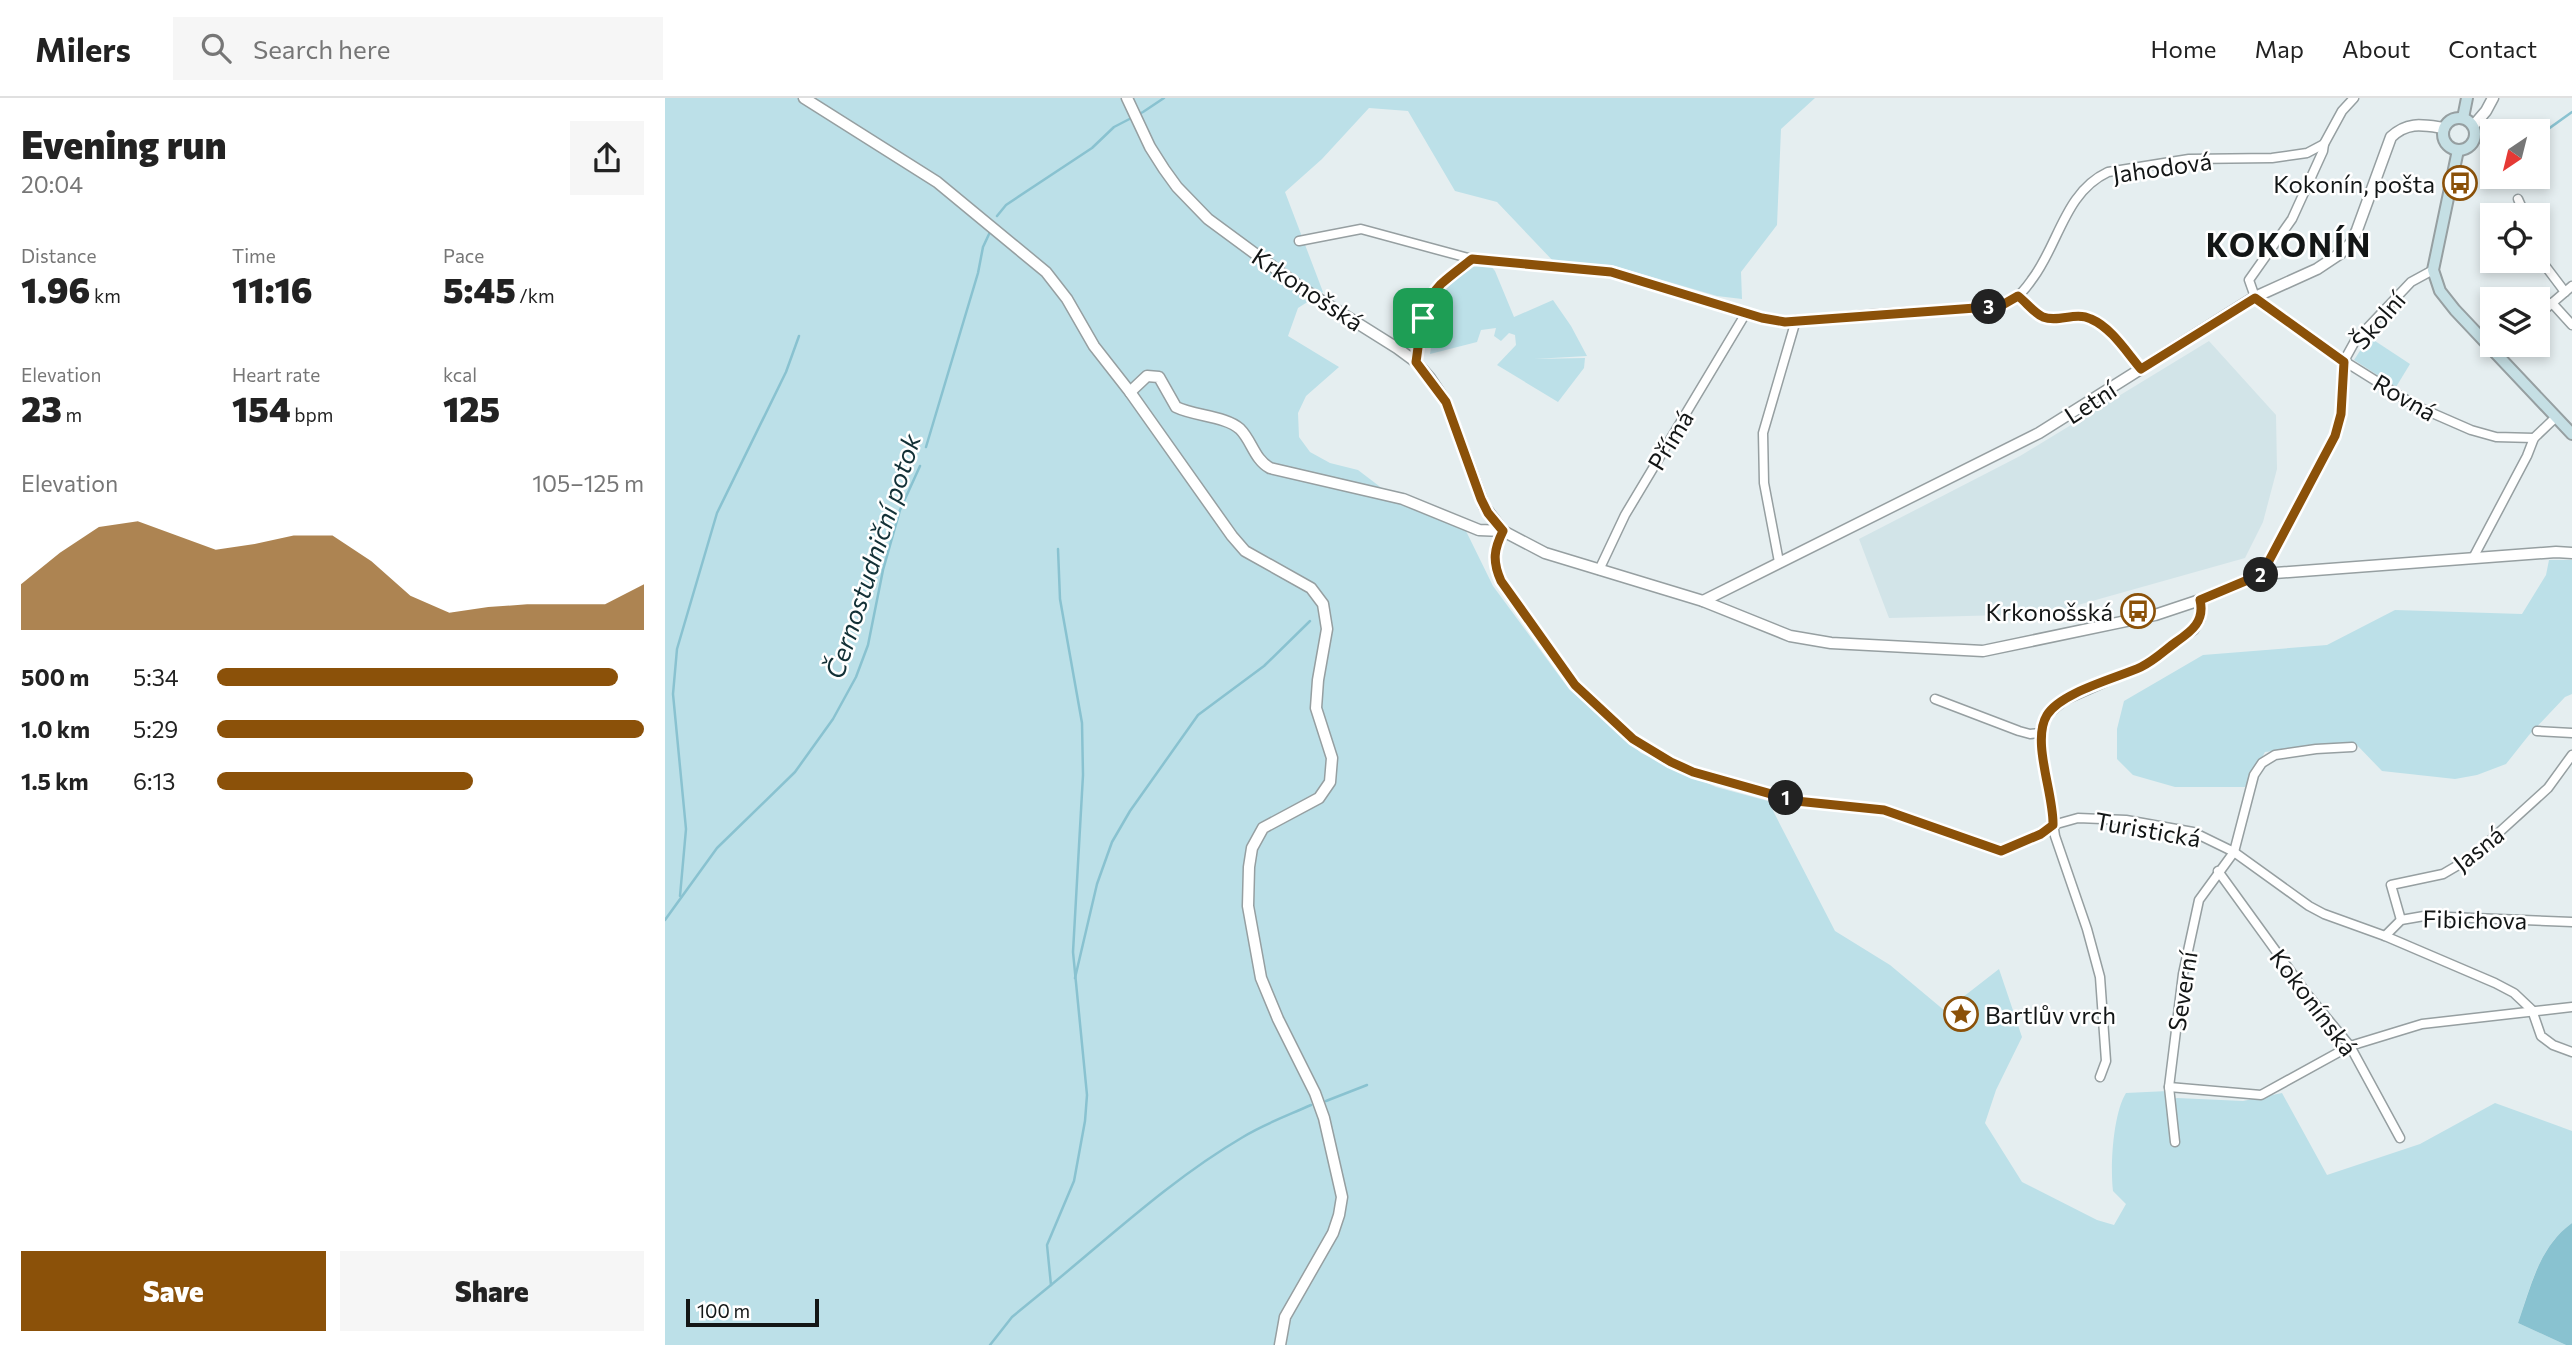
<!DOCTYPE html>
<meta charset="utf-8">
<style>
body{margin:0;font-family:Commissioner,sans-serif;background:#f6f6f6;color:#222;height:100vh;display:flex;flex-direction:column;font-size:26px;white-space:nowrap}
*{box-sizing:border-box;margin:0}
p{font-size:23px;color:#767676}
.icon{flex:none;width:38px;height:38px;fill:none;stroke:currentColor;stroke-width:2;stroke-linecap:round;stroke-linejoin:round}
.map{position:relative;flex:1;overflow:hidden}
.drawer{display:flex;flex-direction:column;background:#fff;width:665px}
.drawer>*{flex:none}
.needle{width:46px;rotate:215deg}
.controls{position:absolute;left:1815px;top:21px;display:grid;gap:14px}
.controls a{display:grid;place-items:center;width:70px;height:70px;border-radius:0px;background:#fff;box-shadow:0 4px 10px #0003;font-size:35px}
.scale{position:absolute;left:21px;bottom:18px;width:133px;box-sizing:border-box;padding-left:7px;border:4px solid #131616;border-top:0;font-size:19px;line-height:24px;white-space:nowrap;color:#131616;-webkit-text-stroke:5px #fff;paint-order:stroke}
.pin{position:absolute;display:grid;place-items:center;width:60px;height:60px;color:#fff;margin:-30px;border-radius:14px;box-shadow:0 4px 10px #0006}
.km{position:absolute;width:35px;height:35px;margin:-18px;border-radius:50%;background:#222;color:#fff;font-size:19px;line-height:35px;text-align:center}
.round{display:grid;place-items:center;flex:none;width:74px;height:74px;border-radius:0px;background:#f6f6f6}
.summary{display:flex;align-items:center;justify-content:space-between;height:119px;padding:0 21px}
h1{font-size:38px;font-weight:800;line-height:52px}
.stats{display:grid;grid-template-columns:repeat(3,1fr);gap:10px;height:119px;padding:7px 21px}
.stats div{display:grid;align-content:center}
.stats b{font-size:35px;font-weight:800}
.stats small{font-size:19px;font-weight:400}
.stats p{font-size:19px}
.chart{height:196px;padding:14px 21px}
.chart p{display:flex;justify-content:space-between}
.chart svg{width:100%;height:126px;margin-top:7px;fill:#8b5109;opacity:.7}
.action{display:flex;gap:14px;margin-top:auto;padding:14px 21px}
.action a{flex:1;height:80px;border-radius:0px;background:#8b5109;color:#fff;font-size:28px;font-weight:800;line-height:80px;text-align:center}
.action a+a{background:#f6f6f6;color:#222}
ul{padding:0 21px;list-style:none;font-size:23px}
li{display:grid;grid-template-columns:112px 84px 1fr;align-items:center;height:52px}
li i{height:18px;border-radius:9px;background:#8b5109}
header{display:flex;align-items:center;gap:42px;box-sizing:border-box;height:98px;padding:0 35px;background:#fff;border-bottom:2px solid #e0e0e0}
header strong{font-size:33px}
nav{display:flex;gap:38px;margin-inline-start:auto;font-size:24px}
.search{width:490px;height:63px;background:#f6f6f6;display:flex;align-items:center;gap:18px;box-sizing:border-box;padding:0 24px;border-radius:0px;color:#767676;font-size:26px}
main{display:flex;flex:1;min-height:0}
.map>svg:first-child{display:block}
</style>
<header>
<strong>Milers</strong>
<div class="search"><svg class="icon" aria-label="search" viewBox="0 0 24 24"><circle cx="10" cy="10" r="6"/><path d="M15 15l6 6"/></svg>Search here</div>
<nav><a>Home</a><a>Map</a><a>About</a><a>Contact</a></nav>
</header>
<main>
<section class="drawer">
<div class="summary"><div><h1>Evening run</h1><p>20:04</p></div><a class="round"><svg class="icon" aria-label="share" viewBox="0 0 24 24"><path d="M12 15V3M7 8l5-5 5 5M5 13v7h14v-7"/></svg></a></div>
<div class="stats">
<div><p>Distance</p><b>1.96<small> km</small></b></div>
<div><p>Time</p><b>11:16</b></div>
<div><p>Pace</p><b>5:45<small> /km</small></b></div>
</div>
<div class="stats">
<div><p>Elevation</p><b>23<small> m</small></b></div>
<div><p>Heart rate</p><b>154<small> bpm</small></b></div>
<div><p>kcal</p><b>125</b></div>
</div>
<div class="chart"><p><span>Elevation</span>105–125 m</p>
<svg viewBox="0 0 160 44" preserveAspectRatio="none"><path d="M0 44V28L10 17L20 8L30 6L40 11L50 16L60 14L70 11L80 11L90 20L100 32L110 38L120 36L130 35L140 35L150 35L160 28V44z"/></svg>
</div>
<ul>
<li><b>500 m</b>5:34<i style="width:94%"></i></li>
<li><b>1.0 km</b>5:29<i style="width:100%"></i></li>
<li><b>1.5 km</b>6:13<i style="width:60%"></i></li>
</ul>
<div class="action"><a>Save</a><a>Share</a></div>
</section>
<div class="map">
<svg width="1907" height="1247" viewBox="0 0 1907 1247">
<rect width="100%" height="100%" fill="#e5eef0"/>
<path fill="#d2e4e8" d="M1544,243l67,74 1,54 -14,53 -18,36 -199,56 -157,4 -30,-79 161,-83z"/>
<g fill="#bce0e8">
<path d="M0,0h1150l-34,31 -4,96 -36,47 1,27 -25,-3 -106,-31 -57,-3 -57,-60 -42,-11 -47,-80 -39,-3 -47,51 -37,33 38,100 -25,16 -10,28 51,31 -33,29 -8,17 1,24 11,15 20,11 28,7 42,32 66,29 27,55 76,103 72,64 75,34 52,14 67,130 55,34 55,46 54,-42 23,68 -26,53 -11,33 37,59 75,38 17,5 12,-21 -13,-13c-3,-25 0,-77 13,-98l42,-2 -1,10 10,-3 66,3 39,-8 45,82 93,-31 75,-41 77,28v92c-33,24 -41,62 -54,100l48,22h-1901z"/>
<path d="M825,167l5,6 19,46 39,-17 18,26 16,30 -53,3 51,-1 -1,10 -26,34 -61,-37 19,-20 -1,-10 -6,-2 -8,8 -7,-5 2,-8 -15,2 -4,12 -47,12 2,-14 -5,-5 1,-19 10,-23 28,-23 7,-4z"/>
<path d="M1704,239l41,27 -14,23 -42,-27z"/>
<path d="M1884,462h23v134l-7,3 -36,38 -23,29 -29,11 -22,4 -73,-8 -28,-29 -89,10 -20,35h-70l-42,-12 -16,-16v-30l7,-28 79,-46 124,-10 68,-35 127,4 24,-39z"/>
</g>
<path fill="#89c2d0" d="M1907,1125v122h-6l-48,-22c13,-37 21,-76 54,-100z"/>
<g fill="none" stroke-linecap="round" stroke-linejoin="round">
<g stroke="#89c2d0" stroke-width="2.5">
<path d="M1872,39l35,-25"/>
<path d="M332,118l9,-11 86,-57 22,-21 29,-15 21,-14"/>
<path d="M261,349l52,-174 5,-26 7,-15"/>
<path d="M15,798l6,-67 -13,-135 4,-45 40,-136 69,-141 13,-36"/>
<path d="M0,822l52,-72 78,-76 38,-53 23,-42 12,-32 15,-75 17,-60 20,-44"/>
<path d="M410,880l22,-94 15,-42 18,-31 68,-96 66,-49 46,-45"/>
<path d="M661,1003l41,-16"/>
<path d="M386,1187c62,-51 122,-107 192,-148 21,-13 46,-22 68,-32"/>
<path d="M325,1247l22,-28 39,-32 -4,-40 27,-64 11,-60 2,-26 -14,-143 10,-177 -1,-52 -22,-124 -2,-50"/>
</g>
<g stroke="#969fa1" stroke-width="11">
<g id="minor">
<path d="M1659,46l-1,7 -31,68 -43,61 6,17 89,64 72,45 55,24 25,7 38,1"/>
<path d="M1853,101l7,16"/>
<path d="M634,143l62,-12 111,30 139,13 151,46 23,4 89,-8 115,-7c9,-2 18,-4 26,-9 8,-5 13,-13 18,-20 26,-35 32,-86 75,-106l81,-13 83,-1 35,-5 17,-9 18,-33 12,-13"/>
<path d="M1872,157l28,37"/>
<path d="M1353,198c8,6 16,17 25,21 16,6 32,-6 48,2 21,9 36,34 50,50"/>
<path d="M1887,205l20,22"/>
<path d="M1872,218l35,-30"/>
<path d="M1829,255l9,-8"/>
<path d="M751,264c4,-26 5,-58 25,-78 10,-9 21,-17 31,-25"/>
<path d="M838,433c-9,18 -10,30 -2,50l74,104 58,54 38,23 22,10 103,29 88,9 117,41 40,-17 12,-9 25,-7 48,2 67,12 41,20 75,54 15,8 61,22 110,47 19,10 18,17 9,26 12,9 19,7"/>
<path d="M1808,460l54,-102 7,-18 22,-21"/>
<path d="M1114,464l-15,-79 -1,-50 33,-113"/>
<path d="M934,472l26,-55 121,-202"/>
<path d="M1597,476l73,-138 6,-22 3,-53 11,-20 56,-59 22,-12"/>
<path d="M1270,601l84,32 11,3 10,-1"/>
<path d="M1872,633l35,2"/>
<path d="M1553,773l89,123 43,52 50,92"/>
<path d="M1736,822l-10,-35 52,-11 29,-17 76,-69 24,-33"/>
<path d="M1720,838l16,-16 23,-4 148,6"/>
<path d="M1435,979l6,-16 -6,-84 -13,-48 -32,-93 -15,-103 8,-19 17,-14 77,-34 52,-36 6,-10 2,-11 -2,-9"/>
<path d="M1504,989l92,8 89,-49 72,-22 150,-17"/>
<path d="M1510,1044l-6,-55 14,-113 16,-74 35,-48 20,-77 8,-12 13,-8 41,-6 36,-2"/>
</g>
</g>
<g stroke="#969fa1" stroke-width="13">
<g id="tertiary">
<path d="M139,0l133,84 109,90 21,27 27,47 36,46 102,144 13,15 66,37 12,16 4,25 -9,51 -2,28 16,50 -2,24 -11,16 -56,30 -11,20 -3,19 -1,39 13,72 17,41 37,74 9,25 18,79 -3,18 -6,18 -48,84 -5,28"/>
<path d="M462,0l23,49 14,22 13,18 31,32 95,70 94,59 19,14 14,16 16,24 38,104 19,25 42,22 158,48 87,35 41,7 152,8 172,-36 45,-15 62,-26 294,-22 16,1"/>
<path d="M1809,27l12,-14 7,-13"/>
<path d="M465,294l17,-16 12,1 17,30c18,9 50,9 64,22 12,12 14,30 30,39l133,31 76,31 24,1"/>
<path d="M1038,503l336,-168 216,-136 62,-28 24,-16 10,-10 6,-13 34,-93c17,-16 32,-12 53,-9"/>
</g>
</g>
<g stroke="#969fa1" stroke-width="14">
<g id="secondary">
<circle cx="1794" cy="36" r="16"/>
<path d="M1798,20l4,-20"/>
<path d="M1793,52l-25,120 7,21 15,19 117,124"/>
</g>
</g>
<use href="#minor" stroke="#fff" stroke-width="8"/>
<use href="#tertiary" stroke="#fff" stroke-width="10"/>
<use href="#secondary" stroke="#c5dfe4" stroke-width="10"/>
</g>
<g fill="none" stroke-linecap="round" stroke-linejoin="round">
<g stroke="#fff" stroke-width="14">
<path id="route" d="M807,161l139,13 151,46 23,4 204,-15 15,-3 14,-8c8,6 16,17 25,21 16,6 32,-6 48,2 21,9 36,34 50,50l114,-71 89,64 -3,52 -6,22 -73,138 -62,26c5,21 -8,31 -24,42 -11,8 -22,19 -35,25 -24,11 -80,25 -94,48 -16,26 7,79 6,110l-12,9 -40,17 -117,-41 -88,-9 -103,-29 -22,-10 -38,-23 -58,-54 -74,-104c-9,-20 -7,-32 2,-50l-15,-18 -7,-14 -35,-97 -30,-40c4,-26 5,-58 25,-78 10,-9 21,-17 31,-25z"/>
</g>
<use href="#route" stroke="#8b5109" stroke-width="9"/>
</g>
<defs>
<g id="bus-ring" transform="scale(1.75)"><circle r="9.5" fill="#fff" stroke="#8b5109" stroke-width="1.5"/><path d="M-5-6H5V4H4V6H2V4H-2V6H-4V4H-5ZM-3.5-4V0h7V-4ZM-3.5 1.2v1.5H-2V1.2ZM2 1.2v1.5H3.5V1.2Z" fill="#8b5109"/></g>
<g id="sight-ring" transform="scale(1.75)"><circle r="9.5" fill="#fff" stroke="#8b5109" stroke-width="1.5"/><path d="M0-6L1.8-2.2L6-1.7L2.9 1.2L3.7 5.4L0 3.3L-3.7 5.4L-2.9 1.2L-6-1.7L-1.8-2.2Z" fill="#8b5109"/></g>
</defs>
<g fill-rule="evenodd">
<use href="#bus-ring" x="1795" y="85"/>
<use href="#bus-ring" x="1473" y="513"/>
<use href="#sight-ring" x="1296" y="916"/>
</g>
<g text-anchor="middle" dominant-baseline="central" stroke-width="5" stroke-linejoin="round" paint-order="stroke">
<g font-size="24" fill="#131616" stroke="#fff">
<text transform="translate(1497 69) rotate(-8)">Jahodová</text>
<text transform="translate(643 191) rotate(34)">Krkonošská</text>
<text transform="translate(1713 222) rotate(-49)">Školní</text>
<text transform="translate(1740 299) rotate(30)">Rovná</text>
<text transform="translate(1425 304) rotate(-33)">Letní</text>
<text transform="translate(1005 342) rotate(-59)">Přímá</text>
<text transform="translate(1483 731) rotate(10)">Turistická</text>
<text transform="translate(1813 750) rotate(-38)">Jasná</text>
<text transform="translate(1810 821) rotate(1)">Fibichova</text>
<text transform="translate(1517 893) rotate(-81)">Severní</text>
<text transform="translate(1649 904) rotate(53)">Kokonínská</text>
</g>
<g font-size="24" fill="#131616" stroke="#fff" text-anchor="end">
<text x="1770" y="85">Kokonín, pošta</text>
<text x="1448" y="513">Krkonošská</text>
<text x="1320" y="916" text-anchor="start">Bartlův vrch</text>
</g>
<g font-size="26" font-style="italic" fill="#123036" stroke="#fff">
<text transform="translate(207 458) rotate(-72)">Černostudniční potok</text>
</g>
<g font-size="32" font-weight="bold" letter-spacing="2" fill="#131616" stroke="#fff">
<text x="1624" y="146">KOKONÍN</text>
</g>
</g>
</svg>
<div class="controls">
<a><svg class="needle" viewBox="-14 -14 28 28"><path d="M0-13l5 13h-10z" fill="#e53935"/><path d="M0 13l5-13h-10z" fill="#767676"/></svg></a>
<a><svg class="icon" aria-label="locate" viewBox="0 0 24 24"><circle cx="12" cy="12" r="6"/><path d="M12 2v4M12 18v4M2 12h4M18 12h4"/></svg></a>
<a><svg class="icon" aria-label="layers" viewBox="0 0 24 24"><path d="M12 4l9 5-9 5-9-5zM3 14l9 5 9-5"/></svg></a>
</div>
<div class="scale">100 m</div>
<div class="pin" style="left:758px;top:220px;background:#1e9e55"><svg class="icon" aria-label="arrive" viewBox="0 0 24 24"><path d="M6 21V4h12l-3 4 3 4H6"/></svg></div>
<b class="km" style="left:1121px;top:700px">1</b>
<b class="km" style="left:1596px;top:477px">2</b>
<b class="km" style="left:1324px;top:209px">3</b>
</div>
</main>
